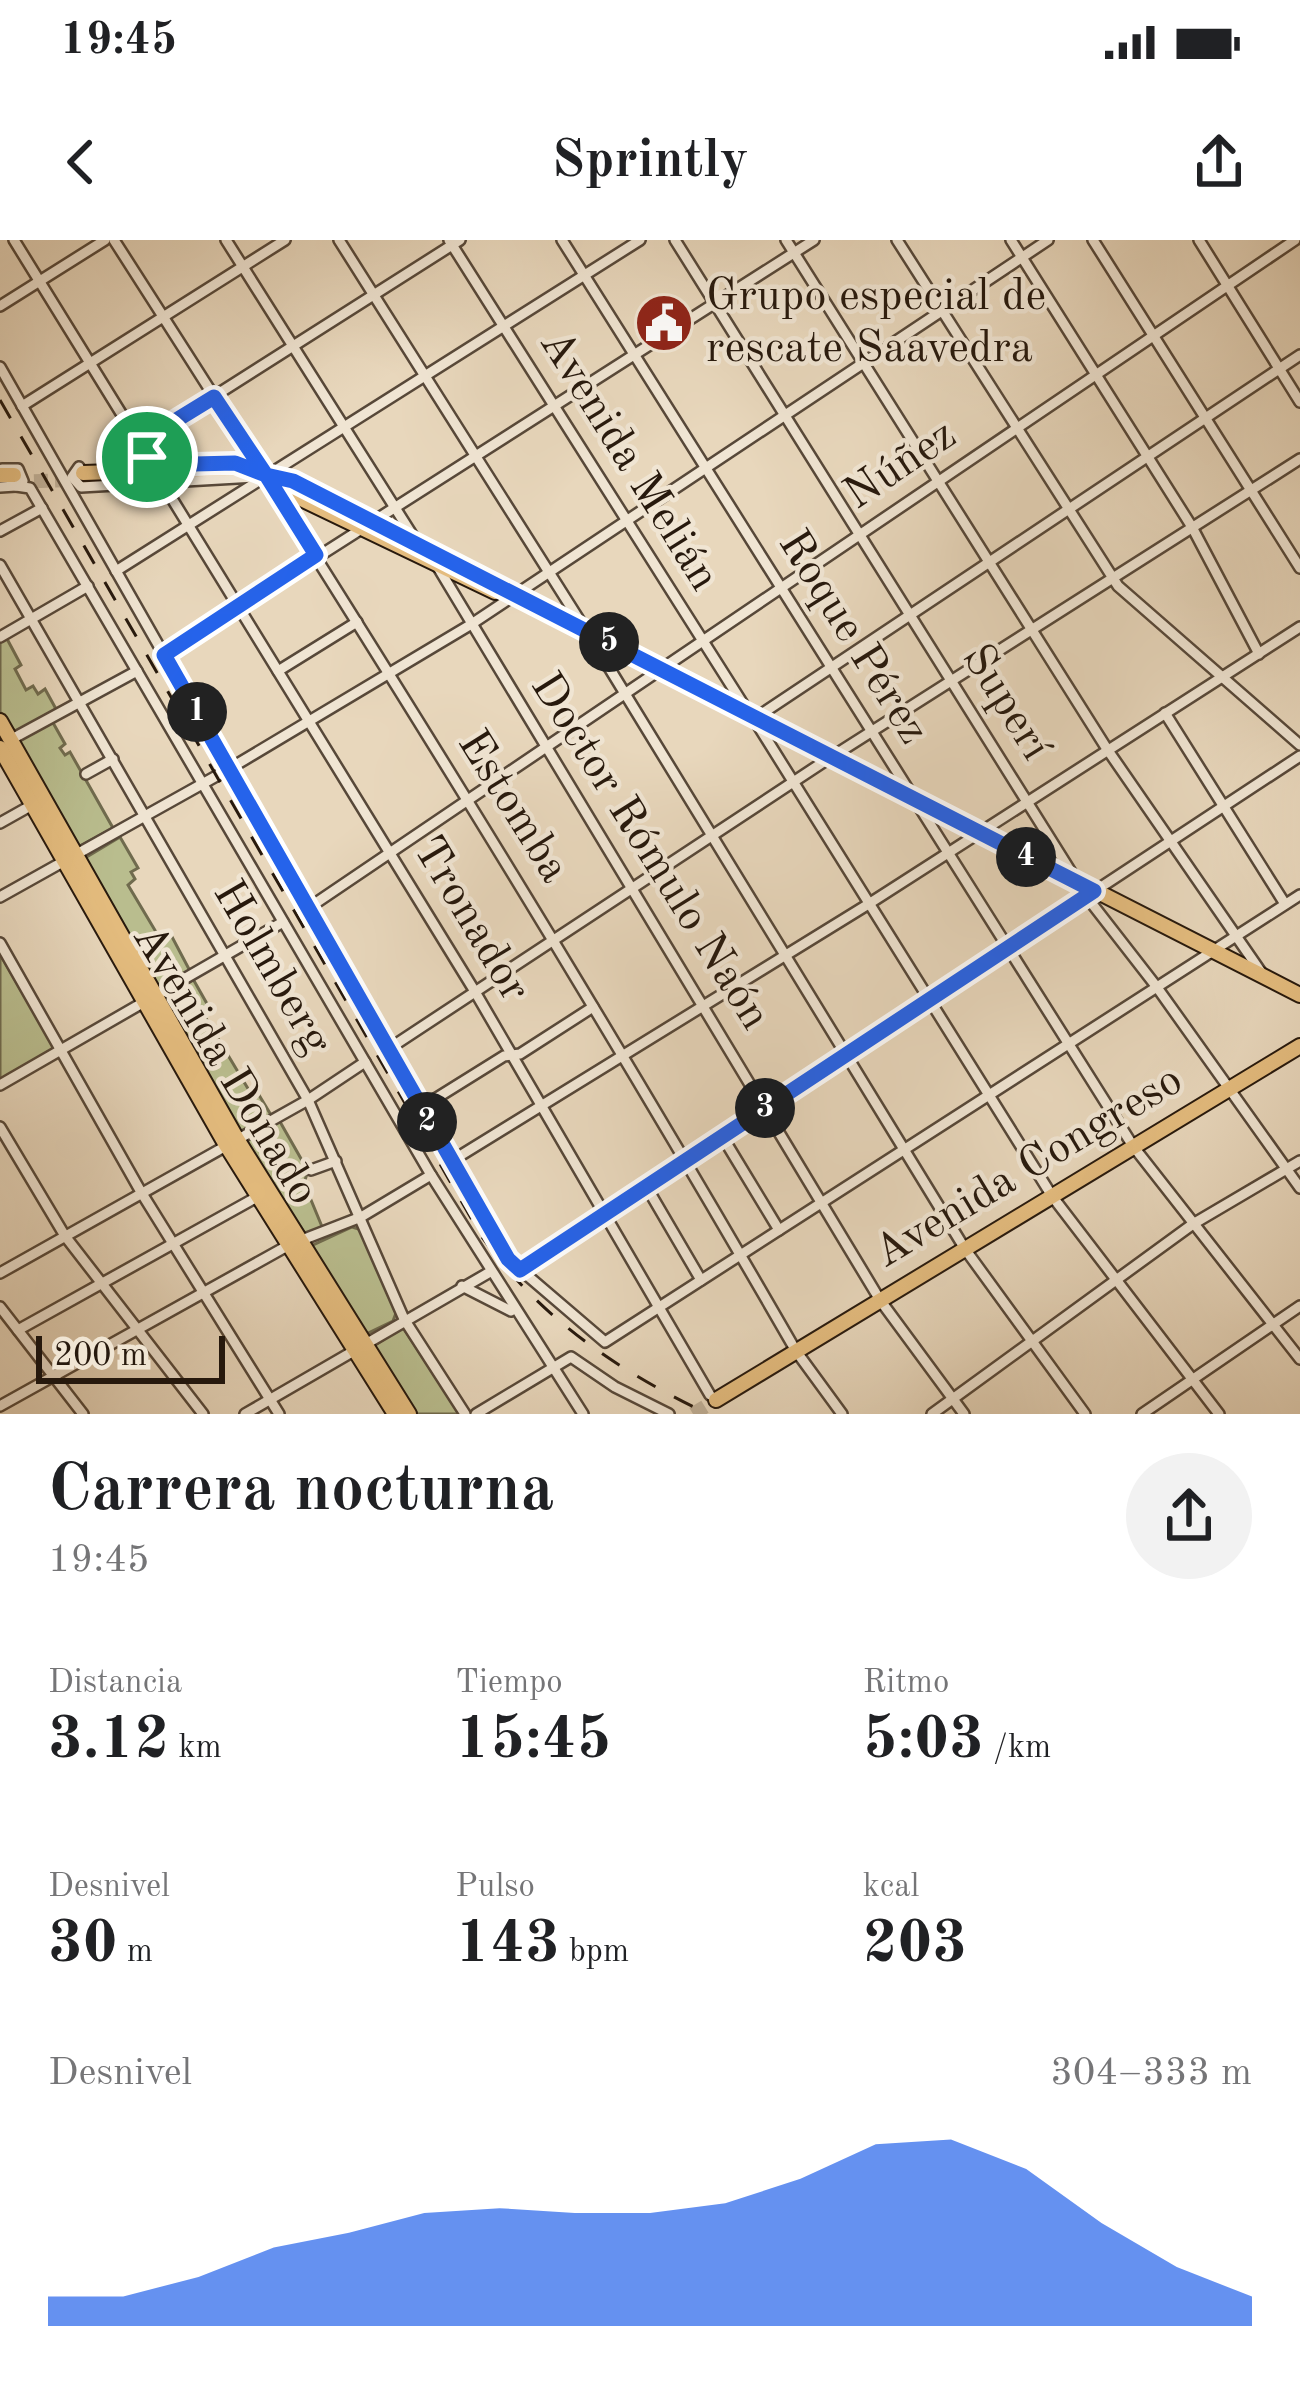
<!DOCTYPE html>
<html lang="es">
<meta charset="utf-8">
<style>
body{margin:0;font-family:"Old Standard TT",serif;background:#f2f2f2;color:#202124;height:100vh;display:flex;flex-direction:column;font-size:45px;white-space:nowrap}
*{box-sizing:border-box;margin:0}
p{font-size:39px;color:#757577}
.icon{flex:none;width:66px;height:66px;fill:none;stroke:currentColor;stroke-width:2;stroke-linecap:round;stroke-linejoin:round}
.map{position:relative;height:1174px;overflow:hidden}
.drawer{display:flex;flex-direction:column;background:#fff;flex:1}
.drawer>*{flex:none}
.scale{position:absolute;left:36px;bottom:30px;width:189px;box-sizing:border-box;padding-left:12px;border:6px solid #27190d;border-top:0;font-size:33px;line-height:42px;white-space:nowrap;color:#27190d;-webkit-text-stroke:9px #f0e5d3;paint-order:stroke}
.pin{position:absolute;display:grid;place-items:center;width:102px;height:102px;color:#fff;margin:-51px;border:6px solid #fff;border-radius:50%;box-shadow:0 3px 12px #0007}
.km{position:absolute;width:60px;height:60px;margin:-30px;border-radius:50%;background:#222;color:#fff;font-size:33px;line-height:60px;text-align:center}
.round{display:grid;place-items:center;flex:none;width:126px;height:126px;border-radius:63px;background:#f2f2f2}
.overview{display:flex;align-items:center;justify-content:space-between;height:204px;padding:0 48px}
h1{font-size:66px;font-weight:600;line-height:90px}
.metrics{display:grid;grid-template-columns:repeat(3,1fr);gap:18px;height:204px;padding:12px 48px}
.metrics div{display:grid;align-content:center}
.metrics b{font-size:60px;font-weight:600}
.metrics small{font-size:33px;font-weight:400}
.metrics p{font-size:33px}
.chart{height:336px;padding:24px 48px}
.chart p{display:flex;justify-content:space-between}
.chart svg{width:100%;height:216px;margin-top:12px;fill:#2563eb;opacity:.7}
.status{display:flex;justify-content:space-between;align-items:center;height:84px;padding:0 60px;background:#fff;direction:ltr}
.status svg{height:33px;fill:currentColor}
header{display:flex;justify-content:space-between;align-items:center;height:156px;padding:0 48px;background:#fff;font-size:54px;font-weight:600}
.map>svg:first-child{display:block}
</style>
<div class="status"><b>19:45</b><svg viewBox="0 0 49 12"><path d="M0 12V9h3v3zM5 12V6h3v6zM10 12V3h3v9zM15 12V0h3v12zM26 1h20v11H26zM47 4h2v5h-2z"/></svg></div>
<header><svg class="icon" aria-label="back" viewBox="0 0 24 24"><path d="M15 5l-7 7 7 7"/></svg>Sprintly<svg class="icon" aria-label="share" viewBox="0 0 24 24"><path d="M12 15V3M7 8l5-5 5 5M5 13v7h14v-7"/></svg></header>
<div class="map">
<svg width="1300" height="1174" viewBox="0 0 1300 1174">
<rect width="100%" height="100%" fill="#e8d7bc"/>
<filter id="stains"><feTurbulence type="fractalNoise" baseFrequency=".00167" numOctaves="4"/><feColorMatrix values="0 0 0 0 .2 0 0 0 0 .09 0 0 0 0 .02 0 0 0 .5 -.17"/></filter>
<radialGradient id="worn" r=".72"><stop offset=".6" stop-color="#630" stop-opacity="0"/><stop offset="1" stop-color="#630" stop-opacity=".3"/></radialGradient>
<g fill="#b9bd8e" stroke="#706b4e" stroke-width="3">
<path d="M6,397l15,28 -6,4 11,21 7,-4 5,8 7,-5 11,20 -40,24 -16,-21v-71z"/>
<path d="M52,481l13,23 -5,4 5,7 5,-3 43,76 -33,18 -5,-1 -57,-104z"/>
<path d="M120,597l18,31 -7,4 4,7 -7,6 31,52 11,-4 20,38 -29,17 -5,1 -71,-131z"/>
<path d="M0,714l53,91 -1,5 -52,30z"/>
<path d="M193,739l17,30 -6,6 49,82 6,-2 12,20 -30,16 -5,-2 -75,-125 2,-9z"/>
<path d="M279,880l29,51 -4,12 19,46 -17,6 -62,-92z"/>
<path d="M352,987l10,3 34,83 -3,8 -29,14 -53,-89z"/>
<path d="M401,1088l3,1 56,85h-46l-42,-67z"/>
</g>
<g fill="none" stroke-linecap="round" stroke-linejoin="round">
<g stroke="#c1b199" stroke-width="14" stroke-dasharray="14 7" stroke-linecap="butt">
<path d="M13,242l61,-2"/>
<path d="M693,1174l23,-14"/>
</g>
<g stroke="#574839" stroke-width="14">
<g id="minor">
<path d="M14,0l139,225"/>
<path d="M114,0c235,366 465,734 682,1111l46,63"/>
<path d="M226,0l190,301"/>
<path d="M339,0l244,386"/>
<path d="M449,0l299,472"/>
<path d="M562,0l571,906 167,213"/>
<path d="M675,0l411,656 70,90 144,202"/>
<path d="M786,0l321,509 156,226"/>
<path d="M897,0l221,346 182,159"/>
<path d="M1011,0l181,287 67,127"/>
<path d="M1093,0l207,328"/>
<path d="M1199,0l101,162"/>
<path d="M0,66l105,-66"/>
<path d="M0,127l508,892 97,83 695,-447"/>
<path d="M22,166l263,-166"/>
<path d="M139,204l321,-204"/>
<path d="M79,227l-7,10 9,10 174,-10"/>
<path d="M163,244l311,506 236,405"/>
<path d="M16,246l14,2 401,687 152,239"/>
<path d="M0,247l16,-1 7,-5 -5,-12h-16"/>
<path d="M0,291l42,-23"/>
<path d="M436,324l444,736 84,114"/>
<path d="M0,325l308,535 96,219 61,95"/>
<path d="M116,331l524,-331"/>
<path d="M0,397l88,-51"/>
<path d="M594,403l371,606 120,165"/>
<path d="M164,415l650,-415"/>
<path d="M278,431l79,-49"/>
<path d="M1165,473l120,191"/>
<path d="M10,500l127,-69"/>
<path d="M86,534l27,-15"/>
<path d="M0,583l32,-18"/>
<path d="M0,657l229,-128 241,-144 578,-385"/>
<path d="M307,669l988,-669"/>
<path d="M0,703l141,249 138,222"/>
<path d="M387,810l435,-287 478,-304"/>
<path d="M0,845l283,-163"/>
<path d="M419,869l85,-53 16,-2 73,-47"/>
<path d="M0,887l65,109 138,178"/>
<path d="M722,896l57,94"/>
<path d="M450,922l417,-257 433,-278"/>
<path d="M311,930l25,-9"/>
<path d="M646,946l55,94"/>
<path d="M520,1030l780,-514"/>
<path d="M0,1033l308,-173 57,-38"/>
<path d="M462,1046l49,25"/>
<path d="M0,1067l83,107"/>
<path d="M18,1090l239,-133"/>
<path d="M0,1166l289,-161 72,-28 70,-42"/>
<path d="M245,1174l245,-142"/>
<path d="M476,1174l95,-57 44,30 54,27"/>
<path d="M932,1174l261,-190 107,-63"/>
<path d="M1142,1174l158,-108"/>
<path d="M1219,1174l-167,-218 -298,-477 546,-364"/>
</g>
</g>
<g stroke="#27190d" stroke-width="18">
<g id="major">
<path d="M83,233l151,-5 59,13 1007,514"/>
<path d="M0,235h14"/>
<path d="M274,241l21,15 200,96"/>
<path d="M0,481l237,418 172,275"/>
<path d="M0,508l226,397 169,269"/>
<path d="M716,1160l584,-354"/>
</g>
</g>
<use href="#minor" stroke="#f0e5d3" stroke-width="9"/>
<use href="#major" stroke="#e4bc7e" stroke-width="14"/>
<path stroke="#27190d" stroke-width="3" stroke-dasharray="21 21" stroke-linecap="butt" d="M0,160l482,837c59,82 135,133 226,177"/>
</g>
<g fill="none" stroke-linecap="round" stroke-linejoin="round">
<g stroke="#fff" stroke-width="24">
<path id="route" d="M147,217l6,8 82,-2 31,12 50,80 -152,100 344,604 12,11 574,-379 -801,-410 -27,-6 -52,-78 -75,46 8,14"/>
</g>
<use href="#route" stroke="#2563eb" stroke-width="15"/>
</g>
<defs>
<g id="civic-disc" transform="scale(3)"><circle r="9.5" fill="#8f2418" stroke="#f0e5d3"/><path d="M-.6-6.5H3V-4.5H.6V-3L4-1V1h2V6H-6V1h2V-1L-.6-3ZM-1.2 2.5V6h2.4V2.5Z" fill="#fff"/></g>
</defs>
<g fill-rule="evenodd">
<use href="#civic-disc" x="664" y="83"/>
</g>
<g text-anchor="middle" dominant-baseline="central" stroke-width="9" stroke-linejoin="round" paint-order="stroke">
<g font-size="45" fill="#27190d" stroke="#f0e5d3" text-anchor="start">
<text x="706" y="57">Grupo especial de<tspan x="706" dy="52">rescate Saavedra</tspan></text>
</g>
<g font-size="45" fill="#27190d" stroke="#f0e5d3">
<text transform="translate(628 221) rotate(58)">Avenida Melián</text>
<text transform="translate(901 226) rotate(-34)">Núñez</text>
<text transform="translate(852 398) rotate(58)">Roque Pérez</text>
<text transform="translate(1005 463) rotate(58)">Superí</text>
<text transform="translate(512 567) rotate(58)">Estomba</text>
<text transform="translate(649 612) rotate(58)">Doctor Rómulo Naón</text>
<text transform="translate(470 680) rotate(59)">Tronador</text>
<text transform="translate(271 728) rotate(60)">Holmberg</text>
<text transform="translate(224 825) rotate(59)">Avenida Donado</text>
<text transform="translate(1029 928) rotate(-31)">Avenida Congreso</text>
</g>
</g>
<rect width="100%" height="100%" filter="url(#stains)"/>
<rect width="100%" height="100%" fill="url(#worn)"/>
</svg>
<div class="scale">200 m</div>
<div class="pin" style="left:147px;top:217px;background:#1e9e55"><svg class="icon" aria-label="arrive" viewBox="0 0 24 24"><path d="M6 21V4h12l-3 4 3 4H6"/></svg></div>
<b class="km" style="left:197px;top:472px">1</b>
<b class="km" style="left:427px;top:882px">2</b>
<b class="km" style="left:765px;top:868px">3</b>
<b class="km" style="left:1026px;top:617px">4</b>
<b class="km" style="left:609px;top:402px">5</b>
</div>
<section class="drawer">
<div class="overview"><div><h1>Carrera nocturna</h1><p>19:45</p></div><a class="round"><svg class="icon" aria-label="share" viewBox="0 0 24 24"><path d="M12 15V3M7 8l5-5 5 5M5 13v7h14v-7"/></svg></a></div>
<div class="metrics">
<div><p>Distancia</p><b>3.12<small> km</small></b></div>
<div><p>Tiempo</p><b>15:45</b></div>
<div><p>Ritmo</p><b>5:03<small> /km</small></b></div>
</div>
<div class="metrics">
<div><p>Desnivel</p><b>30<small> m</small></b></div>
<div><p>Pulso</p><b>143<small> bpm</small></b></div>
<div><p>kcal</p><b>203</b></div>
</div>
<div class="chart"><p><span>Desnivel</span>304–333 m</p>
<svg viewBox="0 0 160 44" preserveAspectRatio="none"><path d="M0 44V38L10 38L20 34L30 28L40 25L50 21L60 20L70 21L80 21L90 19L100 14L110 7L120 6L130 12L140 23L150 32L160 38V44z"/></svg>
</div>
</section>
